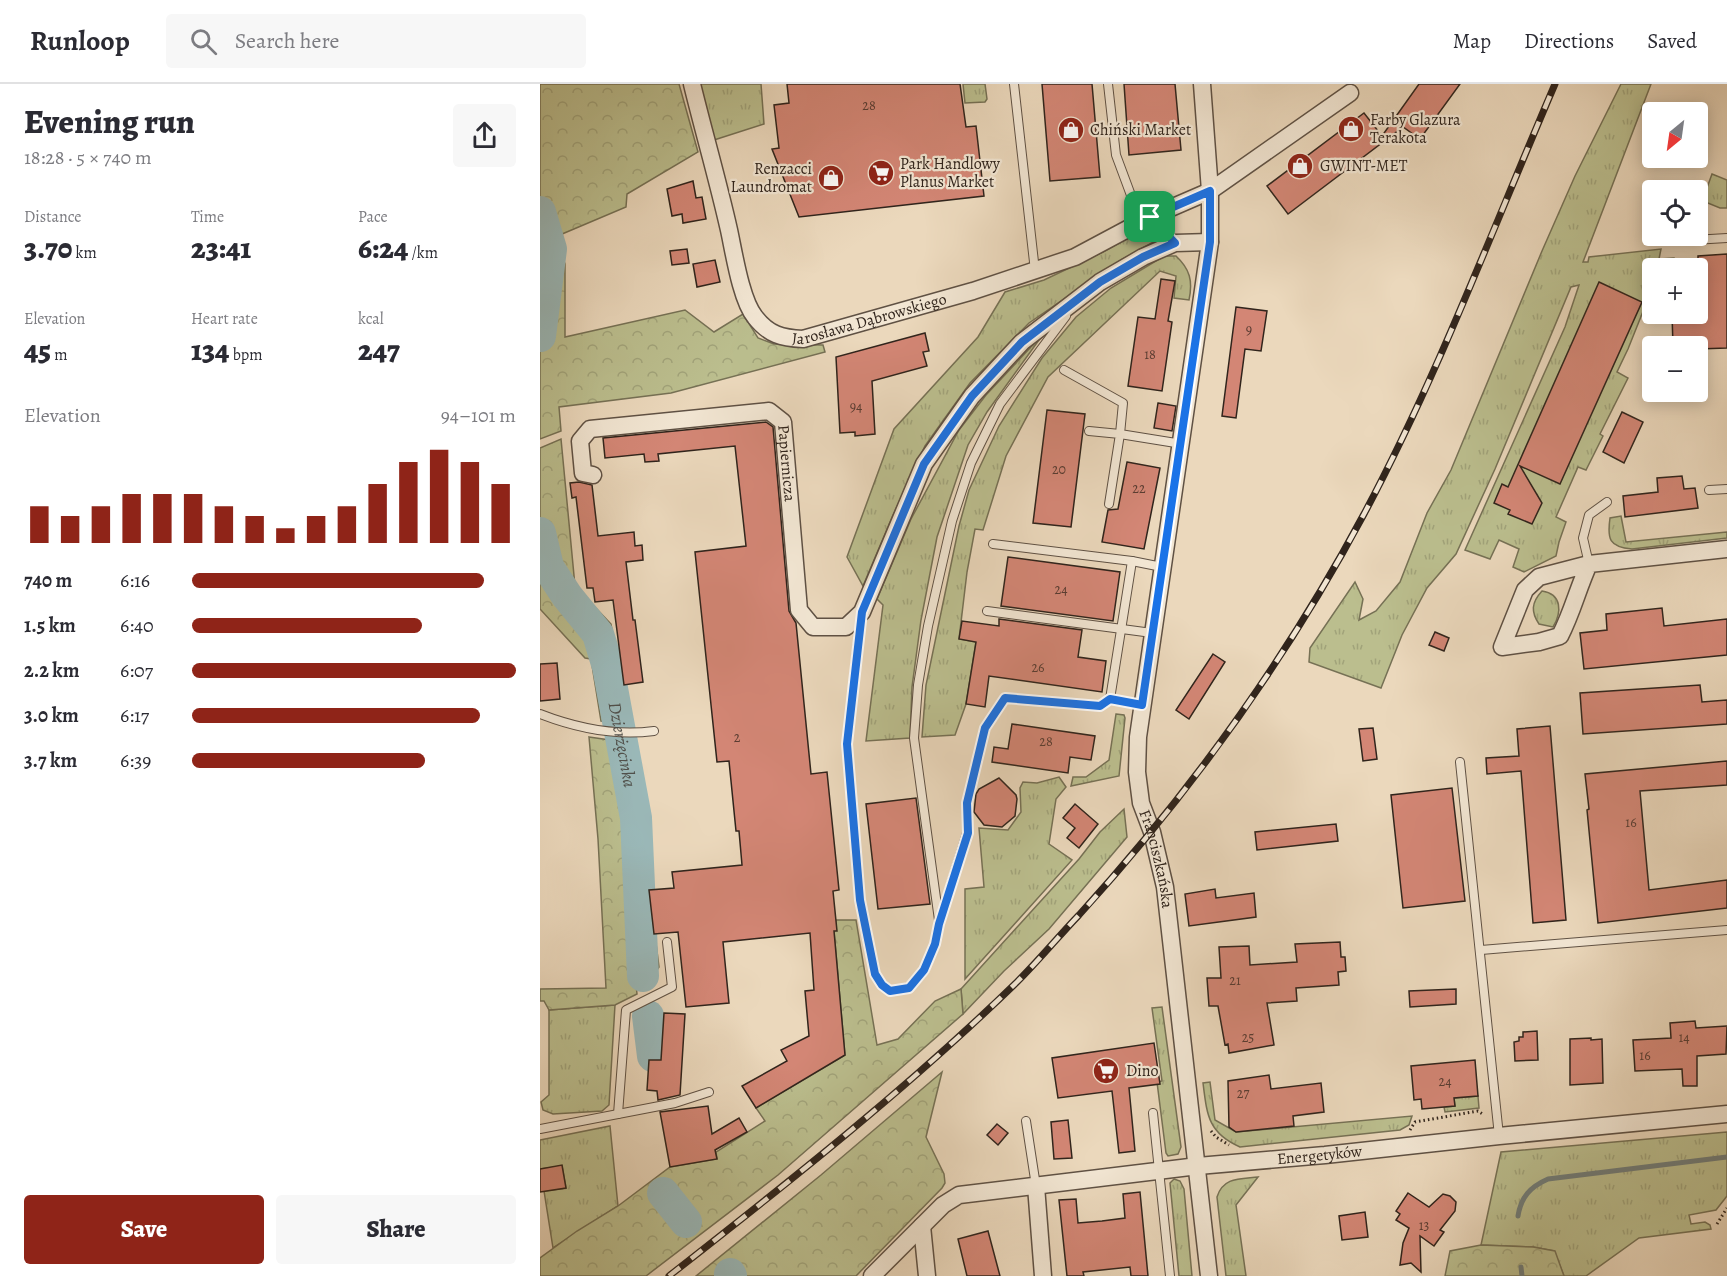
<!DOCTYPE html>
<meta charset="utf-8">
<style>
body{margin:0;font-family:Alegreya,serif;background:#f7f7f7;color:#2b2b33;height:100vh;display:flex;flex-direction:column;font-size:22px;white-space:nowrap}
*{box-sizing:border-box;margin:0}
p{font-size:20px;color:#7c7c81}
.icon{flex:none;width:33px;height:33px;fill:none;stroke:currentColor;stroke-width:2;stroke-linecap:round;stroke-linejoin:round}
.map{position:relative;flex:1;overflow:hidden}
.side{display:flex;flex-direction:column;background:#fff;width:540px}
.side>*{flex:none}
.needle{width:39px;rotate:209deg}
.controls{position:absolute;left:1102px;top:18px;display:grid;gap:12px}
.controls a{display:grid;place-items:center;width:66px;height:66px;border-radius:6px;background:#fff;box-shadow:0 3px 15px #0003;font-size:30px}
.pin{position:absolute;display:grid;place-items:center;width:51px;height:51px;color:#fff;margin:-26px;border-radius:12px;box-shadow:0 3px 9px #0006}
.round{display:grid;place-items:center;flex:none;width:63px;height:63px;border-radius:6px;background:#f7f7f7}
.head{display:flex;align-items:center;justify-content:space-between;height:102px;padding:0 24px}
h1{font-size:33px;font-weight:800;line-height:45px}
.figures{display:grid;grid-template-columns:repeat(3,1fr);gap:9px;height:102px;padding:6px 24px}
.figures div{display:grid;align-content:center}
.figures b{font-size:30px;font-weight:800}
.figures small{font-size:16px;font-weight:400}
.figures p{font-size:16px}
.chart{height:168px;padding:12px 24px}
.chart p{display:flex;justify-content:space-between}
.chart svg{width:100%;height:108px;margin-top:6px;stroke:#8f2418;stroke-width:6}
.action{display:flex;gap:12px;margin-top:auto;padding:12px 24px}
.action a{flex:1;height:69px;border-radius:6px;background:#8f2418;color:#fff;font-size:24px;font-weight:800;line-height:69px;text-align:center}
.action a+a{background:#f7f7f7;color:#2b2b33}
ul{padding:0 24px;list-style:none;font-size:20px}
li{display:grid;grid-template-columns:96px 72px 1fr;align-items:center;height:45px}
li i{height:15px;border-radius:8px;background:#8f2418}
header{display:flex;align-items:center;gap:36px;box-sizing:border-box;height:84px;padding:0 30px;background:#fff;border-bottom:2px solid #e1e1e2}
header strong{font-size:28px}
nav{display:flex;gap:33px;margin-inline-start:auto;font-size:21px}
.search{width:420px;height:54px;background:#f7f7f7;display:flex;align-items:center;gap:15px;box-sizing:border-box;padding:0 21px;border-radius:6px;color:#7c7c81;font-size:22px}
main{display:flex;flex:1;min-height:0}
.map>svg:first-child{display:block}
</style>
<header>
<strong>Runloop</strong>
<div class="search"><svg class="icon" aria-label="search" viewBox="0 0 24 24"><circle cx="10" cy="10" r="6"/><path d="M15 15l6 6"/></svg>Search here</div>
<nav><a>Map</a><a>Directions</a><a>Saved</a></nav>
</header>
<main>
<section class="side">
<div class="head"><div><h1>Evening run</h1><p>18:28 · 5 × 740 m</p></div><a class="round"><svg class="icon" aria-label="share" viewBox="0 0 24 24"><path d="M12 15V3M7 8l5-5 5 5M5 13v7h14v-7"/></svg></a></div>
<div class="figures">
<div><p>Distance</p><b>3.70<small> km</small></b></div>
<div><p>Time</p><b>23:41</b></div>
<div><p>Pace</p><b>6:24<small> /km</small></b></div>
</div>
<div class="figures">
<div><p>Elevation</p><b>45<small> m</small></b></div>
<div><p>Heart rate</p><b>134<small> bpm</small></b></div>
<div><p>kcal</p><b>247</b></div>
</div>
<div class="chart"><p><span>Elevation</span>94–101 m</p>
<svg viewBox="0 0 160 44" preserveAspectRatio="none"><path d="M5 44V29M15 44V33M25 44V29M35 44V24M45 44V24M55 44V24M65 44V29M75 44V33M85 44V38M95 44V33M105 44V29M115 44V20M125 44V11M135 44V6M145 44V11M155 44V20"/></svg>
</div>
<ul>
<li><b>740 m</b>6:16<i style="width:90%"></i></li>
<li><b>1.5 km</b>6:40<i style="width:71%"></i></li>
<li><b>2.2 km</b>6:07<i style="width:100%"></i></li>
<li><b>3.0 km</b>6:17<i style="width:89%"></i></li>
<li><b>3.7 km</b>6:39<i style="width:72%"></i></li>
</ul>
<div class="action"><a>Save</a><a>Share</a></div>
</section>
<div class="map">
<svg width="1187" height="1192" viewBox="0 0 1187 1192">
<defs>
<pattern id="grass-tufts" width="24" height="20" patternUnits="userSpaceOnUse" patternTransform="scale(1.5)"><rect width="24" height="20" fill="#bbbe8e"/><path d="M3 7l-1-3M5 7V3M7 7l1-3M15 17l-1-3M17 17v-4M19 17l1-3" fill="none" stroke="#a1a37a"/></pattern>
<pattern id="forest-crowns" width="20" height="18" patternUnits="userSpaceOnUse" patternTransform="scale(1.5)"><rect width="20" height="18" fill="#bbbe8e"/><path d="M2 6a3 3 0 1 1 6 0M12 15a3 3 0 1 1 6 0" fill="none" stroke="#a1a37a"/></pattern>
</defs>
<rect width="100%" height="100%" fill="#ebd8bc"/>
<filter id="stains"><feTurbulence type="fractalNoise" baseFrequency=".00333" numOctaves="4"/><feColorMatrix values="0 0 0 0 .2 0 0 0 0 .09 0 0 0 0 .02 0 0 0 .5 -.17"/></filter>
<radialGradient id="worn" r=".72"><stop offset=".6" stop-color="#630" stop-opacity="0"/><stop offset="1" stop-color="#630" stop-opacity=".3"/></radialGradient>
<g fill="url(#grass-tufts)" stroke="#767155" stroke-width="1.5">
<path d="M159,0h62l3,40 -50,16z"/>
<path d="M423,0h22l2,15 -2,3 -20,1z"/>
<path d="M1081,0h30l-68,178h5l1,-5 72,-8 -2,10 15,-1 1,10h-22v28l-5,3 -20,50 -11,23 11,6 -28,56 3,2 -17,34 -8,-3 -22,50 10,5 -7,20 -3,14 -32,16 -11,-5 6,-18 -20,-9 -9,19 -25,-9 100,-223 14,-42 -8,2 -76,182 -39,85 -29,34 -25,47 -21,53 -72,-26 1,-14 45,-66 8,17 -4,21 17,-9 24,-29 27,-69 24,-43 91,-219 33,-75z"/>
<path d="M1172,90l15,6v28h-7l-22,-9v-5l6,2z"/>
<path d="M606,144l7,2 4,10 -36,20 -92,63 -59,60 -45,63 -32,69 -30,71 -16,-29 47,-128 84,-92 27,-45 39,-12 59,-28z"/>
<path d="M624,172h12c14,13 17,25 13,44l-15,-2 2,-22 -16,-5 -112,106 -42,79 -23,74 -8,-1 -8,43 -8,67 17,3 -10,62 -11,31 -33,2 4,-52 33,-159 10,-36 30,-64 43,-68 34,-41 35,-29z"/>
<path d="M504,249l-57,79 -19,33 -31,92 -16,83 -9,67 -2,51 -44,3 17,-136 -6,-6 34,-80 48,-89 27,-35z"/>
<path d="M1081,432l5,26 101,-10v6l-95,11c-23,-2 -25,-10 -22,-31z"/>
<path d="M1002,507c20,3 20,21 11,36l-14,-3c-8,-12 -8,-21 3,-33z"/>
<path d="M576,630l8,1 1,3 -6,58 -48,10 2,-9h13l23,-17z"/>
<path d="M519,693l7,10 -10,12 -7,45 23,16 -107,119v-90l19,-2 -5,-59 29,2 13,-18 -1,-24 3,-6 14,1z"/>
<path d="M584,725l3,28 -78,92 -45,42 -41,43 -2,-25 118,-130 21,-27z"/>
<path d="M75,921l-6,100 -7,6 -49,3 -10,-4 -2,-8 8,-7v-85z"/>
<path d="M622,923l19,140 -3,7 -10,2 -2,-3 -9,-71 5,-1 -10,-73z"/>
<path d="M670,998l5,38 21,12 176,-16 -3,9 -9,5 -160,17c-32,-14 -33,-32 -37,-64z"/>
<path d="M938,1012l1,12 -34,4 -1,-5 11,-1 -1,-8z"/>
<path d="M70,1042l8,80 -65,42 -9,-57 22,-3 -4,-22 -22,3v-29z"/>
<path d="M1187,1048v64l-11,14 -27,5 2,9 14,-2 5,3 1,4 -72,9 -53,38h-22l-10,-25 -21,-4 -52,-2 20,-93z"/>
<path d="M718,1093l-22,28 10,71h-20l-9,-79c6,-20 23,-18 41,-20z"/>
<path d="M634,1095l6,2 4,8 8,87h-13l-9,-93z"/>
</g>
<g fill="url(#forest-crowns)" stroke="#767155" stroke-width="1.5">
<path d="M0,0h139l19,68 -71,42 -1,13 -71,30 10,27v73l120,-27 29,22 29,-18 15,24 16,6 49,1 2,7 -154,41 -112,14 2,24 -21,8z"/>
<path d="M21,355l14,147 36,38 17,100 -27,-3 -10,-62 -6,-1 -45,-49v-161z"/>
<path d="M49,653l42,6 28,224 -10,15 -13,2 1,10 -22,11 -66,5 -5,-9h-4v-12l66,-1 -8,-149z"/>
<path d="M296,836h20l21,125 21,-6 37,-38 26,-12 2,25 -185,161 -132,101h-106v-18l37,-27 41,-25 52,-39 47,-8 -1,-7 49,-31 -9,-13 89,-53 -11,-124z"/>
<path d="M402,988l-16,65 18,37 1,9 -3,5 -86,88h-160l125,-101z"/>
<path d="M941,1161l52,2 22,4 9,25h-119l5,-25z"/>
</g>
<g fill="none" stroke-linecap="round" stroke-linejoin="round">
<g stroke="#707d7a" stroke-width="5">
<path d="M978,1132c3,-19 12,-29 30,-37l179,-22"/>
<path d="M981,1183l1,9"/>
</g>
<g stroke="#9ab8b8" stroke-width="32">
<path d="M0,128l11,37 -11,87"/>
<path id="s1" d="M0,449l8,34 19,29 31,38 10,33 28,151 7,158"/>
<path d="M108,932l5,40"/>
<path d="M123,1109l23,29"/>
<path d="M190,1190l1,2"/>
</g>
</g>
<g fill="#d38675" stroke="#30241c" stroke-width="1.5">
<path d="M247,0h173l6,43 10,-1 8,70 -185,21 -27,-68 7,-1 -5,-43 15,-2z"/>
<path d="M502,0h50l8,93 -50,4z"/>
<path d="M584,0h51l6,66 -52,5z"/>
<path d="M879,0h41l-40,55 -17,-12 -115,87 -21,-28 97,-73 18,23z"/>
<path d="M153,97l3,17 6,-1 4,22 -23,4 -1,-9 -10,2 -5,-27z"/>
<path d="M147,165l2,14 -17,2 -2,-14z"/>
<path d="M1187,170v94l-29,1v-3h-25l-1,-32h26v-58z"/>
<path d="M175,176l5,22 -23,5 -4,-23z"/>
<path d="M621,195l14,2 -7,40 4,1 -10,69 -34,-5 10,-69 17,2z"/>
<path d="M1059,198l43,20 -82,182 -40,-18 22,37 -10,21 -24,-10 2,-4 -16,-7 8,-19 6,3z"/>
<path d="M696,223l31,4 -6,40 -16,-2 -9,69 -14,-2z"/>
<path d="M385,249l4,18 -6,1 4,14 -55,15 3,53 -20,2v-4l-15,1 -4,-76z"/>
<path d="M618,319l18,3 -4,25 -18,-3z"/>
<path d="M507,326l38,4 -14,113 -38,-4z"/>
<path d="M1082,328l21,10 -19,41 -21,-11z"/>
<path d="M226,338l7,5 16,184 7,12 15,151 16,-2 12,118 -6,1 4,40h-3l11,124 -89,53 -14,-22 45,-25 -6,-11 28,-14 -4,-45 9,-1 -4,-57 -87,9 6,61 -43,4 -8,-75 -24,2 -5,-44 25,-2 -2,-16 70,-7 -3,-34h-3l-7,-70 -12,1 -22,-210 51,-6 -11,-100 -77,8 1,7 -14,1 -1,-8 -39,4 -2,-20z"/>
<path d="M587,378l33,6 -16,81 -42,-7 6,-32 10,-1z"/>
<path d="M1142,392l2,13 11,-1 3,20 -73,9 -2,-21 35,-4 -1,-14z"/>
<path d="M39,398l13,3 6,51 36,-4 1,14 7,-1 1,15 -17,2 7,58h2l8,62 -19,3 -11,-85 -18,2 -2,-14h-6l-11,-91 -4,1 -2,-15z"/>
<path d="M468,473l112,15 -7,49 -112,-15z"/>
<path d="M1122,524l2,18 63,-7v36l-143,14 -4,-36 27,-3 -1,-16z"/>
<path d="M459,535l83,11 -4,27 28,4 -4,31 -113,-16 -4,31 -19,-3 10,-62 -17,-3 3,-18 37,5z"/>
<path d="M895,548l14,6 -5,13 -15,-6z"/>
<path d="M673,570l12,8 -36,57 -13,-9z"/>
<path d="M17,579l3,36 -20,2v-37z"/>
<path d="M1160,601l2,17 25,-2v24l-144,10 -3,-41z"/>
<path d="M472,640l83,12 -4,24 -21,-3 -2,16 -76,-11 2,-15 14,2z"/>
<path d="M1010,642l16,194 -33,3 -12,-152 -34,3 -1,-16 33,-2 -2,-27z"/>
<path d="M833,644l4,31 -14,2 -4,-32z"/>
<path d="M1187,677v24l-87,6 9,99 78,-10v28l-129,15 -11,-113 2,-1 -4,-35z"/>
<path d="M459,694l17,17 1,4 -2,17 -13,11 -18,-2 -10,-13 2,-18 3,-5z"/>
<path d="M912,704l13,113 -62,7 -12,-113z"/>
<path d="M376,714l14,106 -52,5 -12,-105z"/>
<path d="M535,720l23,20 -19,24 -12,-10 8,-10 -12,-10z"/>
<path d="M796,740l2,17 -81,9 -2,-18z"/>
<path d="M675,805l1,9 38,-5 2,24 -67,9 -4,-32z"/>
<path d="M800,858l1,15h4l1,14 -8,1 1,13 -43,3 1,13 -30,2 7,42 -45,8 -1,-9 -3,1 -7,-39h-9l-2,-28h14l-2,-31 30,-1 1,19 47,-3 -2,-18z"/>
<path d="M916,905v15l-46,3 -1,-16z"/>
<path d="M124,929l21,1 -5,81 -22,5 -1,-9 -10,-1 2,-30h12z"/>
<path d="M1155,937l1,7 31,-2 -1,28 -29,2v30h-14l-1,-17 -47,2 -2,-31 38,-2 -1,-15z"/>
<path d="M997,947l1,29 -23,1 -1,-19 5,-1v-4h4v-5z"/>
<path d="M1051,954v2l11,-1 1,44 -33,2v-46z"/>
<path d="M614,959l6,41 -31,4 6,63 -16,2 -7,-62 -54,7 -6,-40z"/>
<path d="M935,976l3,36 -24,2 1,8 -33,3 -1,-10 -7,1 -3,-34z"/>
<path d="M729,991l2,14 50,-6 3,29 -31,4 1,10 -58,6 -7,-5 -1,-46z"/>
<path d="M168,1022l4,28 27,-16 8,14 -32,18 2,9 -47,8 -10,-55z"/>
<path d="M528,1036l4,38 -18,1 -3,-37z"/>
<path d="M457,1040l11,9 -10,12 -11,-10z"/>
<path d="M22,1081l4,23 -26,4v-23z"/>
<path d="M600,1108l8,84h-17l-1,-9 -47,5 1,4h-17l-8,-76 17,-1 2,24 24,-2 23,-3 -2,-24z"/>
<path d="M868,1109l21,14 14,-13 7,2 6,6 -1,9 -15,19 4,2 -10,14 -14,-10 1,36 -10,-9 -11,2 3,-22 6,-15 -13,-8 4,-6 -4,-3z"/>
<path d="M825,1128l3,25 -26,3 -3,-24z"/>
<path d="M448,1147l12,45h-33l-9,-37z"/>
</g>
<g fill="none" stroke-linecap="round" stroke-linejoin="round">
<g stroke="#5f5144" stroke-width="10">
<g id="service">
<path d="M474,0l21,187"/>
<path d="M568,0l8,71 16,43 43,45"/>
<path d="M1153,156l34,-2"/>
<path d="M524,286l59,33 -3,31 62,10"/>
<path d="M549,347l31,3 -11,70"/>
<path d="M1169,406l18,-1"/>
<path d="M453,460l139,17 -22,138"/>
<path d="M592,477l30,6"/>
<path d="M1049,480l-6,-26 6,-23 18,-13"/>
<path d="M447,527l165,22"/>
<path d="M321,532l-14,128 13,156 15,74 7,11 8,6 19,-3 15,-17 11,-27 4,-20 28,-91v-30l18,-75 20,-30 94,8 11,-7 32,6"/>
<path d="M0,630c36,14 76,22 114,17"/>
<path d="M920,678l39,374"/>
<path d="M399,836l-25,-182 4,-53 10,-59 24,-105 19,-58 29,-59 66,-88"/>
<path d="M941,866l246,-20"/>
<path d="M613,1029l17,163"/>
<path d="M78,1030l8,-104 46,-23 -5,-45"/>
<path d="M486,1037l10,65"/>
<path d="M0,1045l135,-26 34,-11"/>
</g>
</g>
<g stroke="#5f5144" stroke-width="19">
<g id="minor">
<path id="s2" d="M152,0c12,49 26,97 37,146 5,23 12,70 26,87 14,18 27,21 48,22l170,-48 102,-34 75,-40 60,-26 140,-98"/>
<path id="s3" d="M662,0l8,107v51l-72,495 -1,35 4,31 11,29 13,55 44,389"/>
<path id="s4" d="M53,391l-10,-2 -3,-32 10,-12 179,-18 14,11 16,188 14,17h33l16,-15 62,-148 48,-68 50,-54 78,-60 43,-25 32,-14 35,-1"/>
<path d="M1049,480c-11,24 -17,49 -29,72l-21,6 -37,5 23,-57 14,-13 50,-13 138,-15"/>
<path d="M496,1102l7,90"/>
<path d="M382,1142l5,50"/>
<path id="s5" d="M332,1192l71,-71 16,-10 239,-29 127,-11 174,-19 228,-22"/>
</g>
</g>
<g stroke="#30241c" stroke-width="3" stroke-dasharray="1.5 3" stroke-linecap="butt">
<path d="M870,1046l5,-8 63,-11 6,4"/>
<path d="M671,1047l5,6 13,8"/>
<path d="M1177,1140l10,-16"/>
</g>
<use href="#service" stroke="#f2e6d3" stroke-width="8"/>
<use href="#minor" stroke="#f2e6d3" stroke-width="16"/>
<g stroke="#30241c" stroke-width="7">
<path id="rail" d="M129,1192c120,-94 239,-188 348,-294 21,-21 41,-45 62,-67 111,-122 207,-255 285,-401 74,-139 129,-286 191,-430"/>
</g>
<use href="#rail" stroke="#f2e6d3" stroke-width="4.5" stroke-dasharray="14" stroke-linecap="butt"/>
</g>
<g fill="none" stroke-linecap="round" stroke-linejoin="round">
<g stroke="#fff" stroke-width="12">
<path id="route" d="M670,107v51l-68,463 -32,-6 -10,7 -95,-8 -20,30 -18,75 1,30 -29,91 -4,20 -11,26 -15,18 -19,3 -8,-6 -7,-11 -15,-74 -13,-156 15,-132 62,-148 48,-68 50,-54 78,-60 43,-25 32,-14 -25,-26z"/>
</g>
<use href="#route" stroke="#1a73e8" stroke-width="8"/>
</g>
<defs>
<g id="shop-disc" transform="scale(1.35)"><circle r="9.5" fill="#8f2418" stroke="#f2e6d3"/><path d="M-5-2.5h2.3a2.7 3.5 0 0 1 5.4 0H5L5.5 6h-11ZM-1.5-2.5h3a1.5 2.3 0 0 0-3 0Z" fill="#fff"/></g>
<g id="supermarket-disc" transform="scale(1.35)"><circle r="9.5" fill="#8f2418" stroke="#f2e6d3"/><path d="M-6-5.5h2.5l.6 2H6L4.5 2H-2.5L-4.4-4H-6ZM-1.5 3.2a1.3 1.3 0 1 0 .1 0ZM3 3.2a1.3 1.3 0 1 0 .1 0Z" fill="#fff"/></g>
</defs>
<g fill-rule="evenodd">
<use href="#shop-disc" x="811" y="45"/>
<use href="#shop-disc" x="531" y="46"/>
<use href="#shop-disc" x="760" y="82"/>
<use href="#supermarket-disc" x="341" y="89"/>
<use href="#shop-disc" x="291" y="94"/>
<use href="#supermarket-disc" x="566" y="987"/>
</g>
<g text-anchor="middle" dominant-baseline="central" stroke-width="4.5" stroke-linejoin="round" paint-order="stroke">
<g font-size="14" fill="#593c32">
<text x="329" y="21">28</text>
<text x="709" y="245">9</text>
<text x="610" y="270">18</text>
<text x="316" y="322">94</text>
<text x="519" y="385">20</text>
<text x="599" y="404">22</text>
<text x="521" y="505">24</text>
<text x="498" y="583">26</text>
<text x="197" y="653">2</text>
<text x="506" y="657">28</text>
<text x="1091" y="738">16</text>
<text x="695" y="896">21</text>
<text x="708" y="953">25</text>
<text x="1144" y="953">14</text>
<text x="1105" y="971">16</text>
<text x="905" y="997">24</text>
<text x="703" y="1009">27</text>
<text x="884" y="1141">13</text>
</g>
<g font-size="16" fill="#30241c" stroke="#f2e6d3" text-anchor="start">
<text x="830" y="36">Farby Glazura<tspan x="830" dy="18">Terakota</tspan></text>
<text x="550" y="46">Chiński Market</text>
<text x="360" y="80">Park Handlowy<tspan x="360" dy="18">Planus Market</tspan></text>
<text x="780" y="82">GWINT-MET</text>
<text x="272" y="85" text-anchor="end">Renzacci<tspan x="272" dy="18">Laundromat</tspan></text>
<text x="586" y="987">Dino</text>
</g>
<g font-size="16" fill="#30241c" stroke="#f2e6d3">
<text stroke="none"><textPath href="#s2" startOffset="366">Jarosława Dąbrowskiego</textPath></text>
<text stroke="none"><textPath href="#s4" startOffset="297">Papiernicza</textPath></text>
<text stroke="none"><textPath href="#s3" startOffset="783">Franciszkańska</textPath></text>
<text stroke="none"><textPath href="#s5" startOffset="482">Energetyków</textPath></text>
</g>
<g font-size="18" font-style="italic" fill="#50504b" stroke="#f2e6d3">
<text stroke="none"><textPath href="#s1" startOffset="232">Dzierżęcinka</textPath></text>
</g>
</g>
<rect width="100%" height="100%" filter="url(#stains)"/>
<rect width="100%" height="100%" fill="url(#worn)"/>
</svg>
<div class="controls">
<a><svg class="needle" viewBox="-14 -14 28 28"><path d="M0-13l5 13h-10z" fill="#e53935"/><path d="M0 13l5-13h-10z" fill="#7c7c81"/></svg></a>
<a><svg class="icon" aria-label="locate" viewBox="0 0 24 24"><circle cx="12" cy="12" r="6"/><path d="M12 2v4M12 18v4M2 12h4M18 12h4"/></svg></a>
<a>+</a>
<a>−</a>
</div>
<div class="pin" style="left:610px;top:133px;background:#1e9e55"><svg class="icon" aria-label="arrive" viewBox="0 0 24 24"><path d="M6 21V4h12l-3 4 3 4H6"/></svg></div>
</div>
</main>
